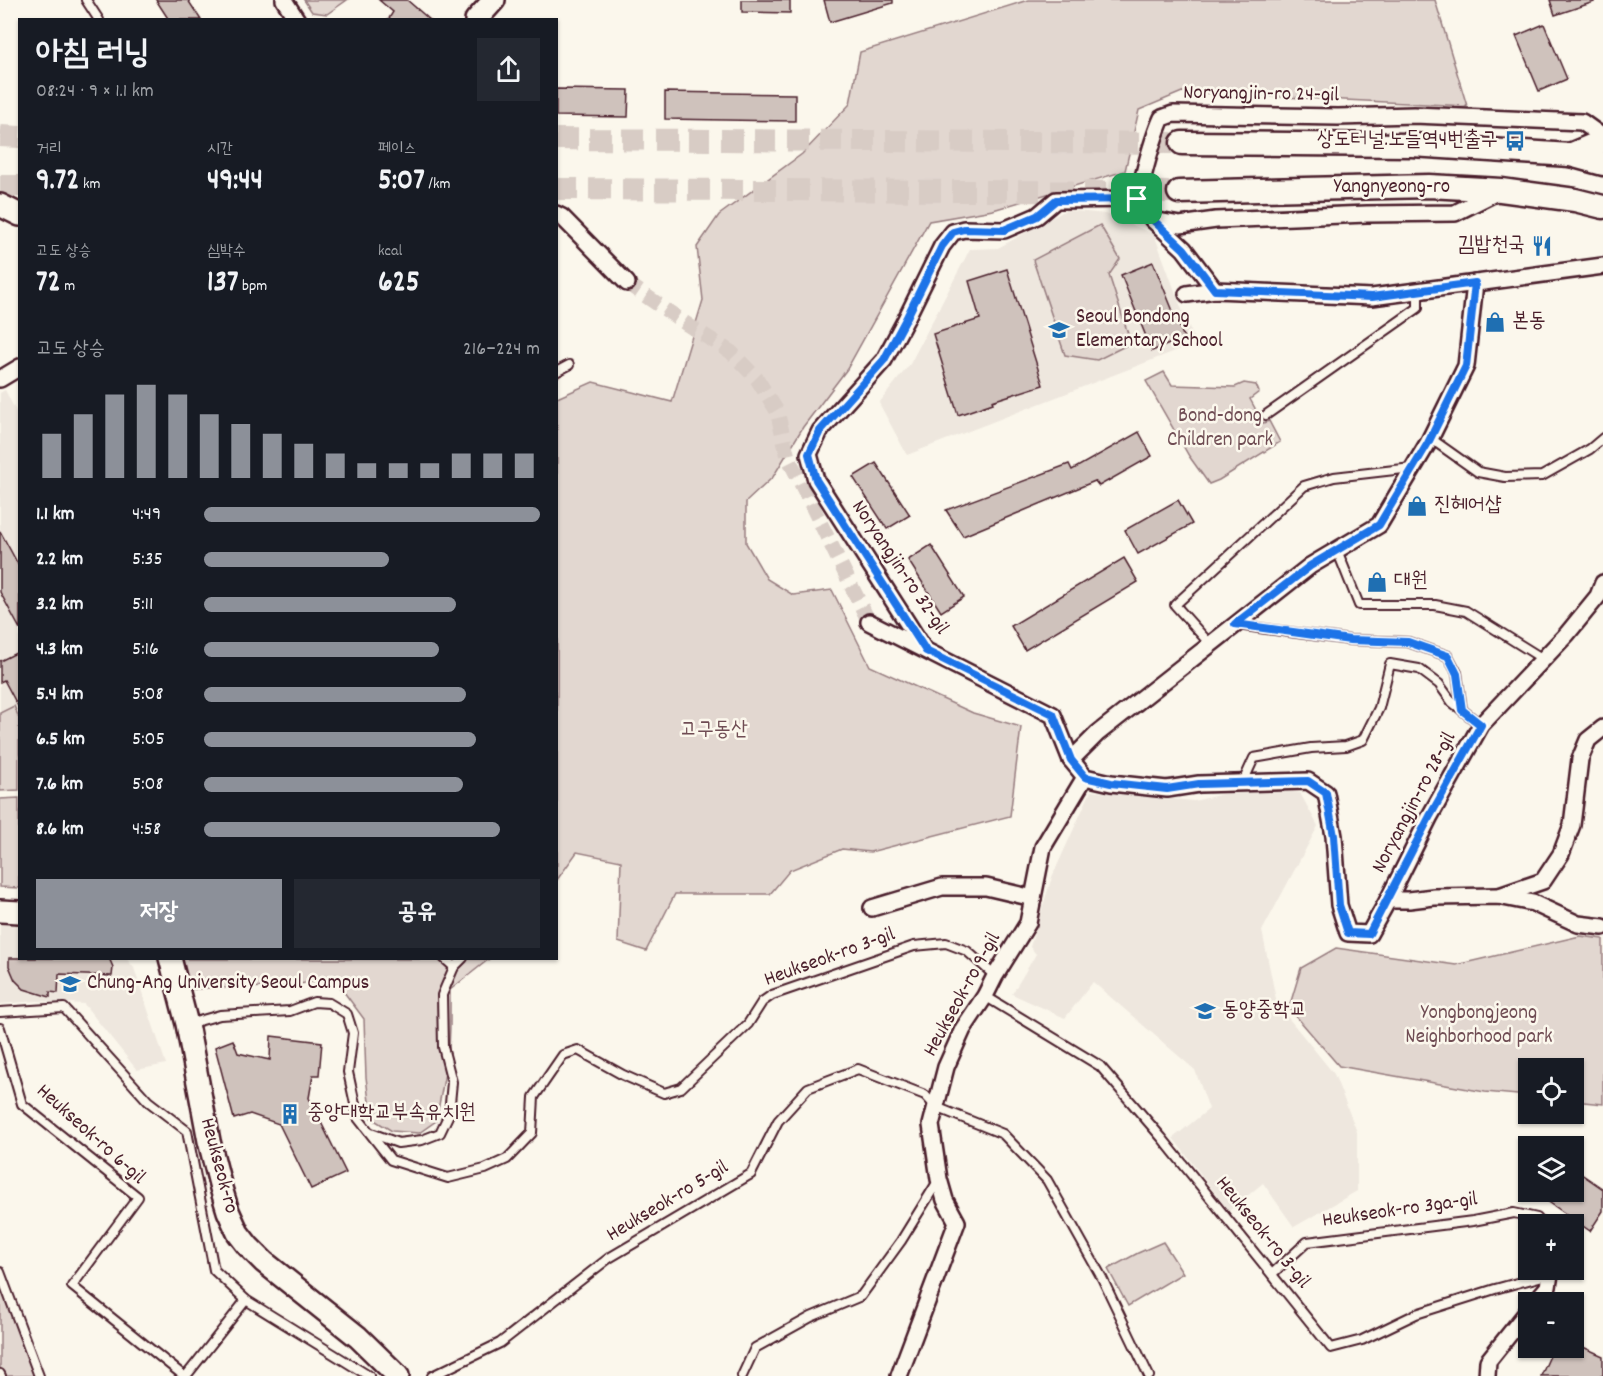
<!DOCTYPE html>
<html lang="ko">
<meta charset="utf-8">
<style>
body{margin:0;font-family:Dekko,"Poor Story",sans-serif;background:#242831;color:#f1f3f6;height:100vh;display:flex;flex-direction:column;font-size:22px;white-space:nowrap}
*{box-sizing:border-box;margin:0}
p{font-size:20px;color:#9ea1a6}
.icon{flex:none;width:33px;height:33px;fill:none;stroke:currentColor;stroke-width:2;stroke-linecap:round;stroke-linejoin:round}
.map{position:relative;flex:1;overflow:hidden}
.sheet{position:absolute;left:18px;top:18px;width:540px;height:942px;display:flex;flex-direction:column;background:#171b24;border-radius:0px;box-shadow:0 2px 4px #0004}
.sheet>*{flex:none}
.buttons{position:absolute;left:1518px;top:1058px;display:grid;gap:12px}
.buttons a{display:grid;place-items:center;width:66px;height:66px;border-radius:0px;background:#171b24;box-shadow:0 2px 4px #0004;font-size:30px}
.pin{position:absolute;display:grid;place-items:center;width:51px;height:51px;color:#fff;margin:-26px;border-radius:12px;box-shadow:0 3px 9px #0006}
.round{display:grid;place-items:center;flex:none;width:63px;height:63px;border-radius:0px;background:#242831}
.head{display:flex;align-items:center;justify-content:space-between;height:102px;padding:0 18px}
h1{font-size:33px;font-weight:700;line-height:45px}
.stats{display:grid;grid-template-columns:repeat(3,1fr);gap:9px;height:102px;padding:6px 18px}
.stats div{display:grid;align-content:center}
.stats b{font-size:30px;font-weight:700}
.stats small{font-size:16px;font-weight:400}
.stats p{font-size:16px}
.chart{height:168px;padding:12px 18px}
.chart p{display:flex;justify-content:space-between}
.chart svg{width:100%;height:108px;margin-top:6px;stroke:#8c9099;stroke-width:6}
.primary-button{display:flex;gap:12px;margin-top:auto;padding:12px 18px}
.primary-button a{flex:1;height:69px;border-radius:0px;background:#8c9099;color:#fff;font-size:24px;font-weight:700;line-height:69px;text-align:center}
.primary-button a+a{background:#242831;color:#f1f3f6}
ul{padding:0 18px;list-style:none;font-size:20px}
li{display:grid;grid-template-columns:96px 72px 1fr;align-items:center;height:45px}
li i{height:15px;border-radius:8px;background:#8c9099}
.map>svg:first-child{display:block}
</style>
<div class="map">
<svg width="1603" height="1376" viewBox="0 0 1603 1376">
<rect width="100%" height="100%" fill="#fbf7ec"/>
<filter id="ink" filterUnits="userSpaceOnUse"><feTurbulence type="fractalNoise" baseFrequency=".0167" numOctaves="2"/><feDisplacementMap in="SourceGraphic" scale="12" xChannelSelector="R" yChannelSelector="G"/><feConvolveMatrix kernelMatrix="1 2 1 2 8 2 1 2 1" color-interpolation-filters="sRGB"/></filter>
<g filter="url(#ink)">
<g fill="#eee7de">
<path d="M1066,210l40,4 48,20 31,84 11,25 -289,112 -28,-52 31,-39 60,-115 28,-1z"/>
<path d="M5,390l15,29 -1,371 -19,1v-398z"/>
<path d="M1252,787l48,6 18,33 -56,105 15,73 57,70 23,58v59l-63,36 -31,-44 -34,28 -56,-73 36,-29 -14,-39 -102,-88 -28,36 -53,-24 24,-40 -6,-7 22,-70 39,-86 103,10z"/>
<path d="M0,920l19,1 1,37 107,1 7,9 32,96 -29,6 -53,-66 -47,-3 -37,3z"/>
</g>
<g fill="#e2d7d0" stroke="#967b7e" stroke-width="1.5">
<path d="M304,0h43l-20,14 -15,-2z"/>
<path d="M1028,0h407l32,106 -285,-14 -43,18 -14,61 -132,39 -64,11 -82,148 -44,58 -30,50 -27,25v41l21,36 26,16 39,-5 38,76 103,47 48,14 -11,89 -140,36 -28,-3 -52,21 -20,24h-95l-29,57 -28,-9 3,-81 -44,-9 -20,28v-482l36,-16 79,20 31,-102 -6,-53 22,-32 83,-61 48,-50 10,-52z"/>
<path d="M1100,225l20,34 -11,16 22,68 -34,17 -32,-5 -32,-95z"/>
<path d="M1164,372l8,13 63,2 9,-4 12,2 3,7 -9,7 13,24 6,-2 11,21 -61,38 -10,4 -20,-28 -43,-75z"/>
<path d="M14,706l5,12v72l-19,1v-78z"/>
<path d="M19,798v90l-19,-1v-88z"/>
<path d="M1580,936l23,3v165l-29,-3v-33h-46v28l-43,-4 -146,-26 -50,-58 12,-40 35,-20 120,17z"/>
<path d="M182,959h307l-39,31v36l-1,26 -13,69 -17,12 -27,-2 -21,-13 -5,-41 -2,-58 -26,-35 -26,-2 -32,5 -74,1 -17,2z"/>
<path d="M1163,1242l20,31 -55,33 -20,-37 30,-16z"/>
<path d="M0,1272l39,104h-38l-1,-2z"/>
</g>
<g fill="#cfc2bc" stroke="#4a1f2b" stroke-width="1.5">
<path d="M156,0h32l13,20h-32z"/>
<path d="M379,0h28l23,20h-42l5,-8z"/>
<path d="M742,0h48v13l-48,-1z"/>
<path d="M824,0h69v3l-63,19z"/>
<path d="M1550,0h43l1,2 -39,13z"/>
<path d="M1544,24l23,55 -28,12 -23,-55z"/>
<path d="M556,89l73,1 -1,27 -72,-1z"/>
<path d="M665,92l130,2v27l-130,-2z"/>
<path d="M1153,262l31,76 -32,13 -31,-76z"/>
<path d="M1007,269l36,116 -51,16 1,2 -35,12 -25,-81 47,-15 -11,-38z"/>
<path d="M1139,432l13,24 -53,30 -4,-5 -132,55 -17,-26 123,-46 3,6z"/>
<path d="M876,463l34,52 -23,14 -34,-52z"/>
<path d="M1178,500l14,24 -54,30 -13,-24z"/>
<path d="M0,531l20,37v61l-20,-37z"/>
<path d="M931,545l33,52 -23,15 -33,-52z"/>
<path d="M1124,558l14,24 -113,68 -14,-24z"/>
<path d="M20,651v59l-16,-30 -4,2v-21z"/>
<path d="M9,958h100l4,9 -1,9 -53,-2 -1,19 -8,-1v5l-26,-8 -9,-9 -6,-14z"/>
<path d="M271,1036l51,6 -3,33h-6l-4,23 37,75 -35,16 -32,-65 -29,-10 -16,5 -19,-72 18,-7 5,13 32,7z"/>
<path d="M1574,1169l29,20v22l-13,20 -57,-40h41z"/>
<path d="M1574,1343l29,13v20h-62l13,-29h20z"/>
</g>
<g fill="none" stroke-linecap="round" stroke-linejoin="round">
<path stroke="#d8ccc5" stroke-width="15" stroke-dasharray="15 8" stroke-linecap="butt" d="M627,283l61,42 43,27 26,27 20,32 11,46 81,165"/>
<g stroke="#d8ccc5" stroke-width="22" stroke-dasharray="22 11" stroke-linecap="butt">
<path d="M0,136l20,1"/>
<path d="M556,139l626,4"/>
<path d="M0,186h20"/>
<path d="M556,189l623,3"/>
</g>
<g stroke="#4a1f2b" stroke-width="12">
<g id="lane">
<path d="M86,0l13,20"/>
<path d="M556,372l13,-7"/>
<path d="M1266,415l152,-107v-17"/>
<path d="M1430,438l48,34 27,5 37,-1 48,-27 13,-11"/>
<path d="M1337,550l22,55h76l31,6 77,48"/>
<path d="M1237,625l113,15 58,2 40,14 9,17 5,37"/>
<path d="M1210,644l-35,-39 129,-119 30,-9 78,-9"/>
<path d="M1243,782l11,-24 57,-10 35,-2 17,-6 16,-32 11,-44 29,5 20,15 13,18 29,23"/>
<path d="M444,958l10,9"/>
<path d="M985,996l115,70 62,72 169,210 31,-8 54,-26 79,-25 55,-15"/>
<path d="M0,1012l64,-4 84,93 39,30 27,139 32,30 123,76"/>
<path d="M188,1024l32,-9 70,-4 24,-9 15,1 18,11 6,19 -5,39 10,46 33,42 57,18 37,-9 22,-10 25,-26 2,-36 29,-42 15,-5 45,25 41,18 17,-5 67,-64 14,-22 10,-7 142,-49 32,-3 21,8 28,25"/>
<path d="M0,1028l22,76 116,93 -66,89 112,90"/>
<path d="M371,1133l27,10 24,-3 18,-7 9,-19 3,-32 -9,-35 -1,-52 12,-28 9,-9"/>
<path d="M0,1272l39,104"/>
<path d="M1272,1274l35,-32 166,-21 41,-8 23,5 5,6"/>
<path d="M0,1374l1,2"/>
<path d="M186,1376l60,-76"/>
<path d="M432,1376l68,-33 109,-85 142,-84 27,-53 30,-33 50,-19 67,26 11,12 67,27 44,46 55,98 47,98"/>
<path d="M742,1376l13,-28 56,-31 50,-21 40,-55 37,-60"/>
</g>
</g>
<g stroke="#4a1f2b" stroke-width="20">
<g id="street">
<path d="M284,0l13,20"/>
<path d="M1137,199c8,-27 13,-55 25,-81l11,-4 165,3 76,-2 168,7 21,15"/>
<path d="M1137,199l16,21 27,5 36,-5 151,-6 88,-1 44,-22"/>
<path d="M556,214l6,3 65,66"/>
<path d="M1153,220l31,29 31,41"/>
<path d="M1187,294l28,-4 157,7 231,-31"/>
<path d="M0,379l20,-12"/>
<path d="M869,622l184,93 18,45 14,17 26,6 56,6 32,-5 109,-3 18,12 8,43 5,69 9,28 21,1 19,-34h21l25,-3 64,-1 35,7 45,21 25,3"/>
<path d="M924,649l-108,-169 -7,-26 11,-23 64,-71 22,-41 36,-73 11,-14 11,-3 40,1 33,-14 19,-16 81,-1"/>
<path d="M1071,760l27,-27 212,-167 69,-41 49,-82 38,-77 9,-83"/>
<path d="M1499,896l44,-15 18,-27 11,-29 8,-66 8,-19 15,-12"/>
<path d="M1388,900l42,-84 51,-91 86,-91 31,-38 5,-13"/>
<path d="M872,908l70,-21h44l47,11"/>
<path d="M1535,1302l13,-15 2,-13 4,-5"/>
<path d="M899,1376l58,-154 -12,-22 -6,-21 -8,-54 15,-58 17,-38 22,-33 10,-20 33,-53 15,-76 42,-70"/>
<path d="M1487,1376l1,-15 40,-50"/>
</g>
</g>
<g stroke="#4a1f2b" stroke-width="26">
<g id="secondary">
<path d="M476,20l18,-20"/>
<path d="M0,205l20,10"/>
<path d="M0,911l20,1"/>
<path d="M170,958l17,66 22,117 12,47 7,23 10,22 10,13 16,16 94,75 40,39"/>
</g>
</g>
<g stroke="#4a1f2b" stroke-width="27">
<g id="primary">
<path d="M1182,143l230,2 158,10 33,9"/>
<path d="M1570,155l33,-14"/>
<path d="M1179,192l250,-6 72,4 74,10 28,7"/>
</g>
</g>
<use href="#lane" stroke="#fbf7ec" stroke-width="8"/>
<use href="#street" stroke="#fbf7ec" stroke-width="15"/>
<use href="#secondary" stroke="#fbf7ec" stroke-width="21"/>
<use href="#primary" stroke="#fbf7ec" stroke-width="22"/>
</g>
</g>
<g fill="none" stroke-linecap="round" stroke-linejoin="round" filter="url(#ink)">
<g stroke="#fff" stroke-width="12">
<path id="route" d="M1137,199l16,21 31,29 31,41 157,7 103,-14 -9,83 -38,77 -49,82 -69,41 -75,58 115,16 58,2 40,14 9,18 5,36 19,15 -51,91 -61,118 -21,-1 -9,-28 -5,-69 -8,-43 -18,-12 -109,3 -32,5 -56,-6 -26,-6 -14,-17 -18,-46 -127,-63 -110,-171 -7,-26 11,-23 64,-71 22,-41 36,-73 11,-14 11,-3 40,1 33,-14 19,-16z"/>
</g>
<use href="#route" stroke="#1a73e8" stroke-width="8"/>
</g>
<defs>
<g id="bus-bare" transform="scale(1.62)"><path d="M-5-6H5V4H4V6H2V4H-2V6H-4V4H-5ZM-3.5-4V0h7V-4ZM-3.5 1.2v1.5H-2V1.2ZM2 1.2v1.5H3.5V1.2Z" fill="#1f6fb2" stroke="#fbf7ec" stroke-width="2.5" paint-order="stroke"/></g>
<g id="restaurant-bare" transform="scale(1.62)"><path d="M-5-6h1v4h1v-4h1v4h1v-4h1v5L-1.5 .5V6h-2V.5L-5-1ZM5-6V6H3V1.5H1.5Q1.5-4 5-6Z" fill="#1f6fb2" stroke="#fbf7ec" stroke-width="2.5" paint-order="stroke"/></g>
<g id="shop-bare" transform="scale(1.62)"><path d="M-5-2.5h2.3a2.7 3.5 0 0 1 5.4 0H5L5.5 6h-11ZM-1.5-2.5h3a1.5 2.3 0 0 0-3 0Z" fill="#1f6fb2" stroke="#fbf7ec" stroke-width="2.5" paint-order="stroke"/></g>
<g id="school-bare" transform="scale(1.62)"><path d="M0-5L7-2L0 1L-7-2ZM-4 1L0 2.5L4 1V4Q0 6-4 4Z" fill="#1f6fb2" stroke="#fbf7ec" stroke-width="2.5" paint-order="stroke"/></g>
<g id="university-bare" transform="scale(1.62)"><path d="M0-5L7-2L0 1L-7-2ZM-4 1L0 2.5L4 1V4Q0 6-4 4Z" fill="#1f6fb2" stroke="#fbf7ec" stroke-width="2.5" paint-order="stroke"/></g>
<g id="building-bare" transform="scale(1.62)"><path d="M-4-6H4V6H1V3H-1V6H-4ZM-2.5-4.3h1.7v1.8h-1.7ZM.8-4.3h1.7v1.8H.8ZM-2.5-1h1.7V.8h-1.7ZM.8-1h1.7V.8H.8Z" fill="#1f6fb2" stroke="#fbf7ec" stroke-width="2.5" paint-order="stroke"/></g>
</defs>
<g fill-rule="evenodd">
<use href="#bus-bare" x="1515" y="141"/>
<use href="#restaurant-bare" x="1542" y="246"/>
<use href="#shop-bare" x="1495" y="322"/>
<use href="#school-bare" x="1059" y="330"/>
<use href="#shop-bare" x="1417" y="506"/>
<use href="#shop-bare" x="1377" y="582"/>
<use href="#university-bare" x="70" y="984"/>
<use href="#school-bare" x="1205" y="1011"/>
<use href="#building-bare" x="290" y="1114"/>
</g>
<g text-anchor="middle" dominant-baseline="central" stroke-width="5" stroke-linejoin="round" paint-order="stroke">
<g font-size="21" fill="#4a1f2b" stroke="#fbf7ec">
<text transform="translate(1261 95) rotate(1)">Noryangjin-ro 24-gil</text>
<text x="1392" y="188">Yangnyeong-ro</text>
<text transform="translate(899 568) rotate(56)">Noryangjin-ro 32-gil</text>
<text transform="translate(1415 803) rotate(-62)">Noryangjin-ro 28-gil</text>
<text transform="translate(830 958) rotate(-20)">Heukseok-ro 3-gil</text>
<text transform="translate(963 995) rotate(-61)">Heukseok-ro 9-gil</text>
<text transform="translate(90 1135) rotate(42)">Heukseok-ro 6-gil</text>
<text transform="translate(218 1166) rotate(75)">Heukseok-ro</text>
<text transform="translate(668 1202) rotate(-31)">Heukseok-ro 5-gil</text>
<text transform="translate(1400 1211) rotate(-8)">Heukseok-ro 3ga-gil</text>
<text transform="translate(1262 1233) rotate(51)">Heukseok-ro 3-gil</text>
</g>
<g font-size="21" fill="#4a1f2b" stroke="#fbf7ec" text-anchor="start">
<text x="1498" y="141" text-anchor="end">상도터널.노들역4번출구</text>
<text x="1525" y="246" text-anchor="end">김밥천국</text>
<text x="1076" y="318">Seoul Bondong<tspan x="1076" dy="24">Elementary School</tspan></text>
<text x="1512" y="322">본동</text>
<text x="1434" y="506">진헤어샵</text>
<text x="1394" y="582">대원</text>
<text x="87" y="984">Chung-Ang University Seoul Campus</text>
<text x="1222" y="1011">동양중학교</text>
<text x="307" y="1114">중앙대학교부속유치원</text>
</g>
<g font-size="21" fill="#704d54" stroke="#fbf7ec">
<text x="1220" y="417">Bond-dong<tspan x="1220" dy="24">Children park</tspan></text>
<text x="714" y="731">고구동산</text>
<text x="1479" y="1014">Yongbongjeong<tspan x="1479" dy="24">Neighborhood park</tspan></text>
</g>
</g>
</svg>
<div class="buttons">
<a><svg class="icon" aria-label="locate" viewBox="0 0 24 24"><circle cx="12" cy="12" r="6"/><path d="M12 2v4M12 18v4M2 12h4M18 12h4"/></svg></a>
<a><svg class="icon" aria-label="layers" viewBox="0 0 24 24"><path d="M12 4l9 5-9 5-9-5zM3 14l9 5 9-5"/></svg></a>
<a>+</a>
<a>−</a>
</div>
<div class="pin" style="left:1137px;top:199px;background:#1e9e55"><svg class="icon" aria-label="arrive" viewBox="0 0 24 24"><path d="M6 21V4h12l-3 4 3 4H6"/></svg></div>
<section class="sheet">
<div class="head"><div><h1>아침 러닝</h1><p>08:24 · 9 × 1.1 km</p></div><a class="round"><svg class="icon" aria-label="share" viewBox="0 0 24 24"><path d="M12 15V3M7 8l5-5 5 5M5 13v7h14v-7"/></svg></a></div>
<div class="stats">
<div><p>거리</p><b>9.72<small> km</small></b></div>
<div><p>시간</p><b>49:44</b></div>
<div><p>페이스</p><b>5:07<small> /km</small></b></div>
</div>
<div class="stats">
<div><p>고도 상승</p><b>72<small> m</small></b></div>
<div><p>심박수</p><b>137<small> bpm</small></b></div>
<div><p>kcal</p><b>625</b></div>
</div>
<div class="chart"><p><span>고도 상승</span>216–224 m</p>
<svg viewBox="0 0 160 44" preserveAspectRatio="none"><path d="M5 44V26M15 44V18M25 44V10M35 44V6M45 44V10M55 44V18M65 44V22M75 44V26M85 44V30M95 44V34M105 44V38M115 44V38M125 44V38M135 44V34M145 44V34M155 44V34"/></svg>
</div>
<ul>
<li><b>1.1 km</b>4:49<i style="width:100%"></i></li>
<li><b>2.2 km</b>5:35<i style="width:55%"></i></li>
<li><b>3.2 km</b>5:11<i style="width:75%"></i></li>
<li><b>4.3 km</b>5:16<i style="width:70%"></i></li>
<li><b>5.4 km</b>5:08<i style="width:78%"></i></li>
<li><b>6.5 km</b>5:05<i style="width:81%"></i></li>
<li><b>7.6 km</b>5:08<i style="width:77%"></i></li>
<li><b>8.6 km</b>4:58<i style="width:88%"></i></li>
</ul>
<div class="primary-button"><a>저장</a><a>공유</a></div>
</section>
</div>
